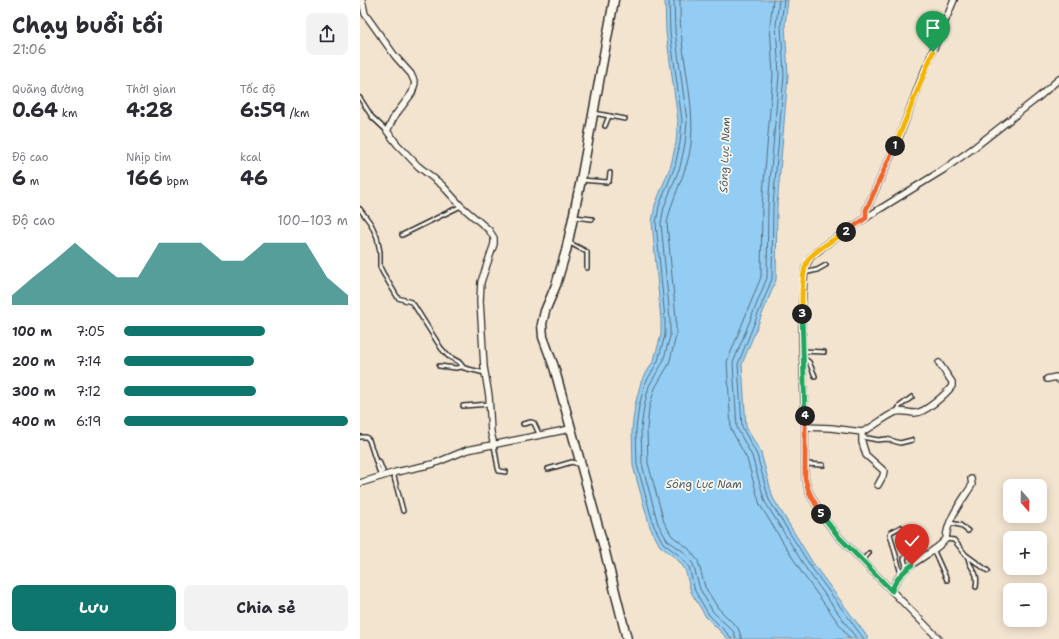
<!DOCTYPE html>
<html lang="vi">
<meta charset="utf-8">
<style>
body{margin:0;font-family:"Shantell Sans",sans-serif;background:#f2f2f3;color:#2b2b33;height:100vh;display:flex;flex-direction:column;font-size:15px;white-space:nowrap}
*{box-sizing:border-box;margin:0}
p{font-size:13px;color:#7c7c81}
.icon{flex:none;width:22px;height:22px;fill:none;stroke:currentColor;stroke-width:2;stroke-linecap:round;stroke-linejoin:round}
.map{position:relative;flex:1;overflow:hidden}
.drawer{display:flex;flex-direction:column;background:#fff;width:360px}
.drawer>*{flex:none}
.needle{width:26px;rotate:160deg}
.tools{position:absolute;left:643px;top:479px;display:grid;gap:8px}
.tools a{display:grid;place-items:center;width:44px;height:44px;border-radius:8px;background:#fff;box-shadow:0 2px 10px #0003;font-size:20px}
.pin{position:absolute;display:grid;place-items:center;width:34px;height:34px;color:#fff;margin:-41px -17px;border-radius:50% 50% 50% 0;rotate:-45deg;box-shadow:0 0 4px #0007}
.pin .icon{rotate:45deg}
.km{position:absolute;width:20px;height:20px;margin:-10px;border-radius:50%;background:#222;color:#fff;font-size:11px;line-height:20px;text-align:center}
.round{display:grid;place-items:center;flex:none;width:42px;height:42px;border-radius:8px;background:#f2f2f3}
.headline{display:flex;align-items:center;justify-content:space-between;height:68px;padding:0 12px}
h1{font-size:22px;font-weight:700;line-height:30px}
.metrics{display:grid;grid-template-columns:repeat(3,1fr);gap:6px;height:68px;padding:4px 12px}
.metrics div{display:grid;align-content:center}
.metrics b{font-size:20px;font-weight:700}
.metrics small{font-size:11px;font-weight:400}
.metrics p{font-size:11px}
.chart{height:112px;padding:8px 12px}
.chart p{display:flex;justify-content:space-between}
.chart svg{width:100%;height:72px;margin-top:4px;fill:#0f766e;opacity:.7}
.button{display:flex;gap:8px;margin-top:auto;padding:8px 12px}
.button a{flex:1;height:46px;border-radius:8px;background:#0f766e;color:#fff;font-size:16px;font-weight:700;line-height:46px;text-align:center}
.button a+a{background:#f2f2f3;color:#2b2b33}
ul{padding:0 12px;list-style:none;font-size:13px}
li{display:grid;grid-template-columns:64px 48px 1fr;align-items:center;height:30px}
li i{height:10px;border-radius:5px;background:#0f766e}
main{display:flex;flex:1;min-height:0}
.map>svg:first-child{display:block}
</style>
<main>
<section class="drawer">
<div class="headline"><div><h1>Chạy buổi tối</h1><p>21:06</p></div><a class="round"><svg class="icon" aria-label="share" viewBox="0 0 24 24"><path d="M12 15V3M7 8l5-5 5 5M5 13v7h14v-7"/></svg></a></div>
<div class="metrics">
<div><p>Quãng đường</p><b>0.64<small> km</small></b></div>
<div><p>Thời gian</p><b>4:28</b></div>
<div><p>Tốc độ</p><b>6:59<small> /km</small></b></div>
</div>
<div class="metrics">
<div><p>Độ cao</p><b>6<small> m</small></b></div>
<div><p>Nhịp tim</p><b>166<small> bpm</small></b></div>
<div><p>kcal</p><b>46</b></div>
</div>
<div class="chart"><p><span>Độ cao</span>100–103 m</p>
<svg viewBox="0 0 160 44" preserveAspectRatio="none"><path d="M0 44V38L10 27L20 17L30 6L40 17L50 27L60 27L70 6L80 6L90 6L100 17L110 17L120 6L130 6L140 6L150 27L160 38V44z"/></svg>
</div>
<ul>
<li><b>100 m</b>7:05<i style="width:63%"></i></li>
<li><b>200 m</b>7:14<i style="width:58%"></i></li>
<li><b>300 m</b>7:12<i style="width:59%"></i></li>
<li><b>400 m</b>6:19<i style="width:100%"></i></li>
</ul>
<div class="button"><a>Lưu</a><a>Chia sẻ</a></div>
</section>
<div class="map">
<svg width="699" height="639" viewBox="0 0 699 639">
<rect width="100%" height="100%" fill="#f3e4d0"/>
<filter id="ink" filterUnits="userSpaceOnUse"><feTurbulence type="fractalNoise" baseFrequency=".025" numOctaves="2"/><feDisplacementMap in="SourceGraphic" scale="8" xChannelSelector="R" yChannelSelector="G"/><feConvolveMatrix kernelMatrix="1 2 1 2 8 2 1 2 1" color-interpolation-filters="sRGB"/></filter>
<g filter="url(#ink)">
<path fill="#94cdf3" stroke="#6a8ca3" d="M305,0h123l-3,25 3,50 -11,132 -1,73 -34,84 4,63 15,26 12,45 41,67 55,74h-141l-22,-22 -15,-25 -6,-23 -8,-10 -17,-13 -10,-19 -17,-61 -1,-37 3,-24 6,-23 13,-22 7,-25v-15l-9,-98 3,-17 16,-40 5,-22 2,-23 -12,-88z"/>
<g fill="none" stroke-linecap="round" stroke-linejoin="round">
<g stroke="#556c7b" stroke-width="1">
<path d="M309,0l1,32 12,88 -2,23 -5,23 -16,40 -3,17 9,96v16l-7,26 -13,23 -6,22 -3,23 1,36 17,61 9,17 17,13 9,11 6,24 14,24 20,20 2,4"/>
<path d="M314,0l1,31 12,90 -2,23 -5,23 -16,40 -3,16 9,96v17l-7,26 -14,24 -5,21 -3,22 1,35 16,60 9,16 17,12 9,12 7,25 13,23 21,20 2,7"/>
<path d="M320,0c0,10 0,21 1,31 3,37 14,75 10,113 -3,27 -19,52 -24,79l9,95v18l-7,28 -14,24 -6,20 -2,21 1,34 16,59 8,14 16,12 10,13 7,26 13,21 20,20 4,11"/>
<path d="M413,0l-3,25 3,50 -11,131 -1,71 -34,85 4,67 16,30 13,46 42,68 48,66"/>
<path d="M419,0l-3,25 3,50 -11,131 -1,72 -34,85 4,65 15,28 13,46 42,68 50,69"/>
<path d="M424,0l-3,25 3,50 -11,131 -1,73 -34,85 4,63 15,28 12,45 42,67 53,72"/>
</g>
<g stroke="#2b2b2b" stroke-width="6">
<g id="lane">
<path d="M0,98l12,19 15,14"/>
<path d="M234,113l31,6"/>
<path d="M245,126l4,-10"/>
<path d="M221,180l26,2 2,-1 1,-8"/>
<path d="M0,209l11,15 6,13 3,15v15l3,6 15,25 13,4 3,3 27,43 7,8 11,6 5,6 21,5"/>
<path d="M214,217l18,2"/>
<path d="M42,235l59,-29"/>
<path d="M208,242l19,10v16"/>
<path d="M444,273l13,-3 9,-5"/>
<path d="M442,351l22,1"/>
<path d="M443,358l6,4 6,14"/>
<path d="M79,366l17,2 6,-1"/>
<path d="M103,406l27,-2"/>
<path d="M539,411l-1,-2 2,-3 12,-9"/>
<path d="M163,424l8,-2 3,1 6,13"/>
<path d="M0,437h6l3,3 12,37"/>
<path d="M502,437l16,3 9,-1 13,4 12,-3"/>
<path d="M134,445l4,23 1,3 7,1"/>
<path d="M19,461l4,10 -3,1"/>
<path d="M445,464l18,1"/>
<path d="M188,469l24,-7 8,3"/>
<path d="M33,473l10,38"/>
<path d="M590,523l10,2 8,6"/>
<path d="M541,527l-10,5 -1,2 11,40"/>
<path d="M586,539l8,1 12,15 22,16"/>
<path d="M573,549l14,31"/>
<path d="M608,558c2,13 11,11 8,29"/>
<path d="M502,561l7,-8"/>
<path d="M547,569l-3,-10 8,-15"/>
</g>
</g>
<g stroke="#2b2b2b" stroke-width="8">
<g id="street">
<path d="M2,0l3,14 30,42 16,18 4,9 -3,10 -18,24 -7,14 10,13 21,22 24,19 19,21 28,24 5,8v6l-13,38 -1,19 4,66 5,29 2,37 3,12"/>
<path d="M506,218v-8l32,-70 24,-63 32,-77"/>
<path d="M687,379l9,-2 3,3"/>
<path d="M445,427l26,1 31,4v10l4,13 18,16 -1,5 -5,9"/>
<path d="M502,432c12,-5 22,-15 34,-20 7,-2 12,1 19,1 10,0 31,-19 37,-27v-4l-13,-19"/>
<path d="M0,483l36,-11 37,-8 34,-14 103,-21"/>
<path d="M532,591c7,-27 38,-33 54,-52 1,-20 16,-38 26,-54l-1,-6"/>
<path d="M579,639l-101,-103 -15,-19 -14,-25 -4,-14v-51l-3,-92v-31l3,-36 5,-10 14,-12 51,-34 68,-42 32,-23 65,-51 19,-17"/>
</g>
</g>
<g stroke="#2b2b2b" stroke-width="11">
<path id="secondary" d="M254,0l-33,180 -15,71 -10,34 -11,26 -3,13 1,13 11,30 50,181 23,91"/>
</g>
<use href="#lane" stroke="#fbf7ec" stroke-width="3"/>
<use href="#street" stroke="#fbf7ec" stroke-width="5.5"/>
<use href="#secondary" stroke="#fbf7ec" stroke-width="8"/>
</g>
</g>
<g fill="none" stroke-linecap="round" stroke-linejoin="round" filter="url(#ink)">
<g stroke="#fff" stroke-width="8">
<path id="split-1" d="M535,146l38,-94"/>
</g>
<g stroke="#fff" stroke-width="8">
<path id="split-2" d="M486,232l20,-14v-8l29,-64"/>
</g>
<g stroke="#fff" stroke-width="8">
<path id="split-3" d="M442,314c0,-14 -1,-42 6,-54 8,-11 27,-21 38,-28"/>
</g>
<g stroke="#fff" stroke-width="8">
<path id="split-4" d="M442,314l3,102"/>
</g>
<g stroke="#fff" stroke-width="8">
<path id="split-5" d="M445,416v62l4,14 12,22"/>
</g>
<g stroke="#fff" stroke-width="8">
<path id="split-6" d="M461,514l17,22 52,53"/>
</g>
<g stroke="#fff" stroke-width="8">
<path id="split-7" d="M530,589l2,2c3,-12 11,-19 20,-26"/>
</g>
<use href="#split-1" stroke="#f5b400" stroke-width="5"/>
<use href="#split-2" stroke="#f0652b" stroke-width="5"/>
<use href="#split-3" stroke="#f5b400" stroke-width="5"/>
<use href="#split-4" stroke="#22a559" stroke-width="5"/>
<use href="#split-5" stroke="#f0652b" stroke-width="5"/>
<use href="#split-6" stroke="#22a559" stroke-width="5"/>
<use href="#split-7" stroke="#22a559" stroke-width="5"/>
</g>
<g text-anchor="middle" dominant-baseline="central" stroke-width="3.5" stroke-linejoin="round" paint-order="stroke">
<g font-size="11" font-style="italic" fill="#4a5c67" stroke="#fbf7ec">
<text transform="translate(365 155) rotate(-88)">Sông Lục Nam</text>
<text x="344" y="484">Sông Lục Nam</text>
</g>
</g>
</svg>
<div class="tools">
<a><svg class="needle" viewBox="-14 -14 28 28"><path d="M0-13l5 13h-10z" fill="#e53935"/><path d="M0 13l5-13h-10z" fill="#7c7c81"/></svg></a>
<a>+</a>
<a>−</a>
</div>
<div class="pin" style="left:573px;top:52px;background:#1e9e55"><svg class="icon" aria-label="arrive" viewBox="0 0 24 24"><path d="M6 21V4h12l-3 4 3 4H6"/></svg></div>
<div class="pin" style="left:552px;top:565px;background:#d93025"><svg class="icon" aria-label="check" viewBox="0 0 24 24"><path d="M5 12l5 5 9-10"/></svg></div>
<b class="km" style="left:535px;top:146px">1</b>
<b class="km" style="left:486px;top:232px">2</b>
<b class="km" style="left:442px;top:314px">3</b>
<b class="km" style="left:445px;top:416px">4</b>
<b class="km" style="left:461px;top:514px">5</b>
</div>
</main>
